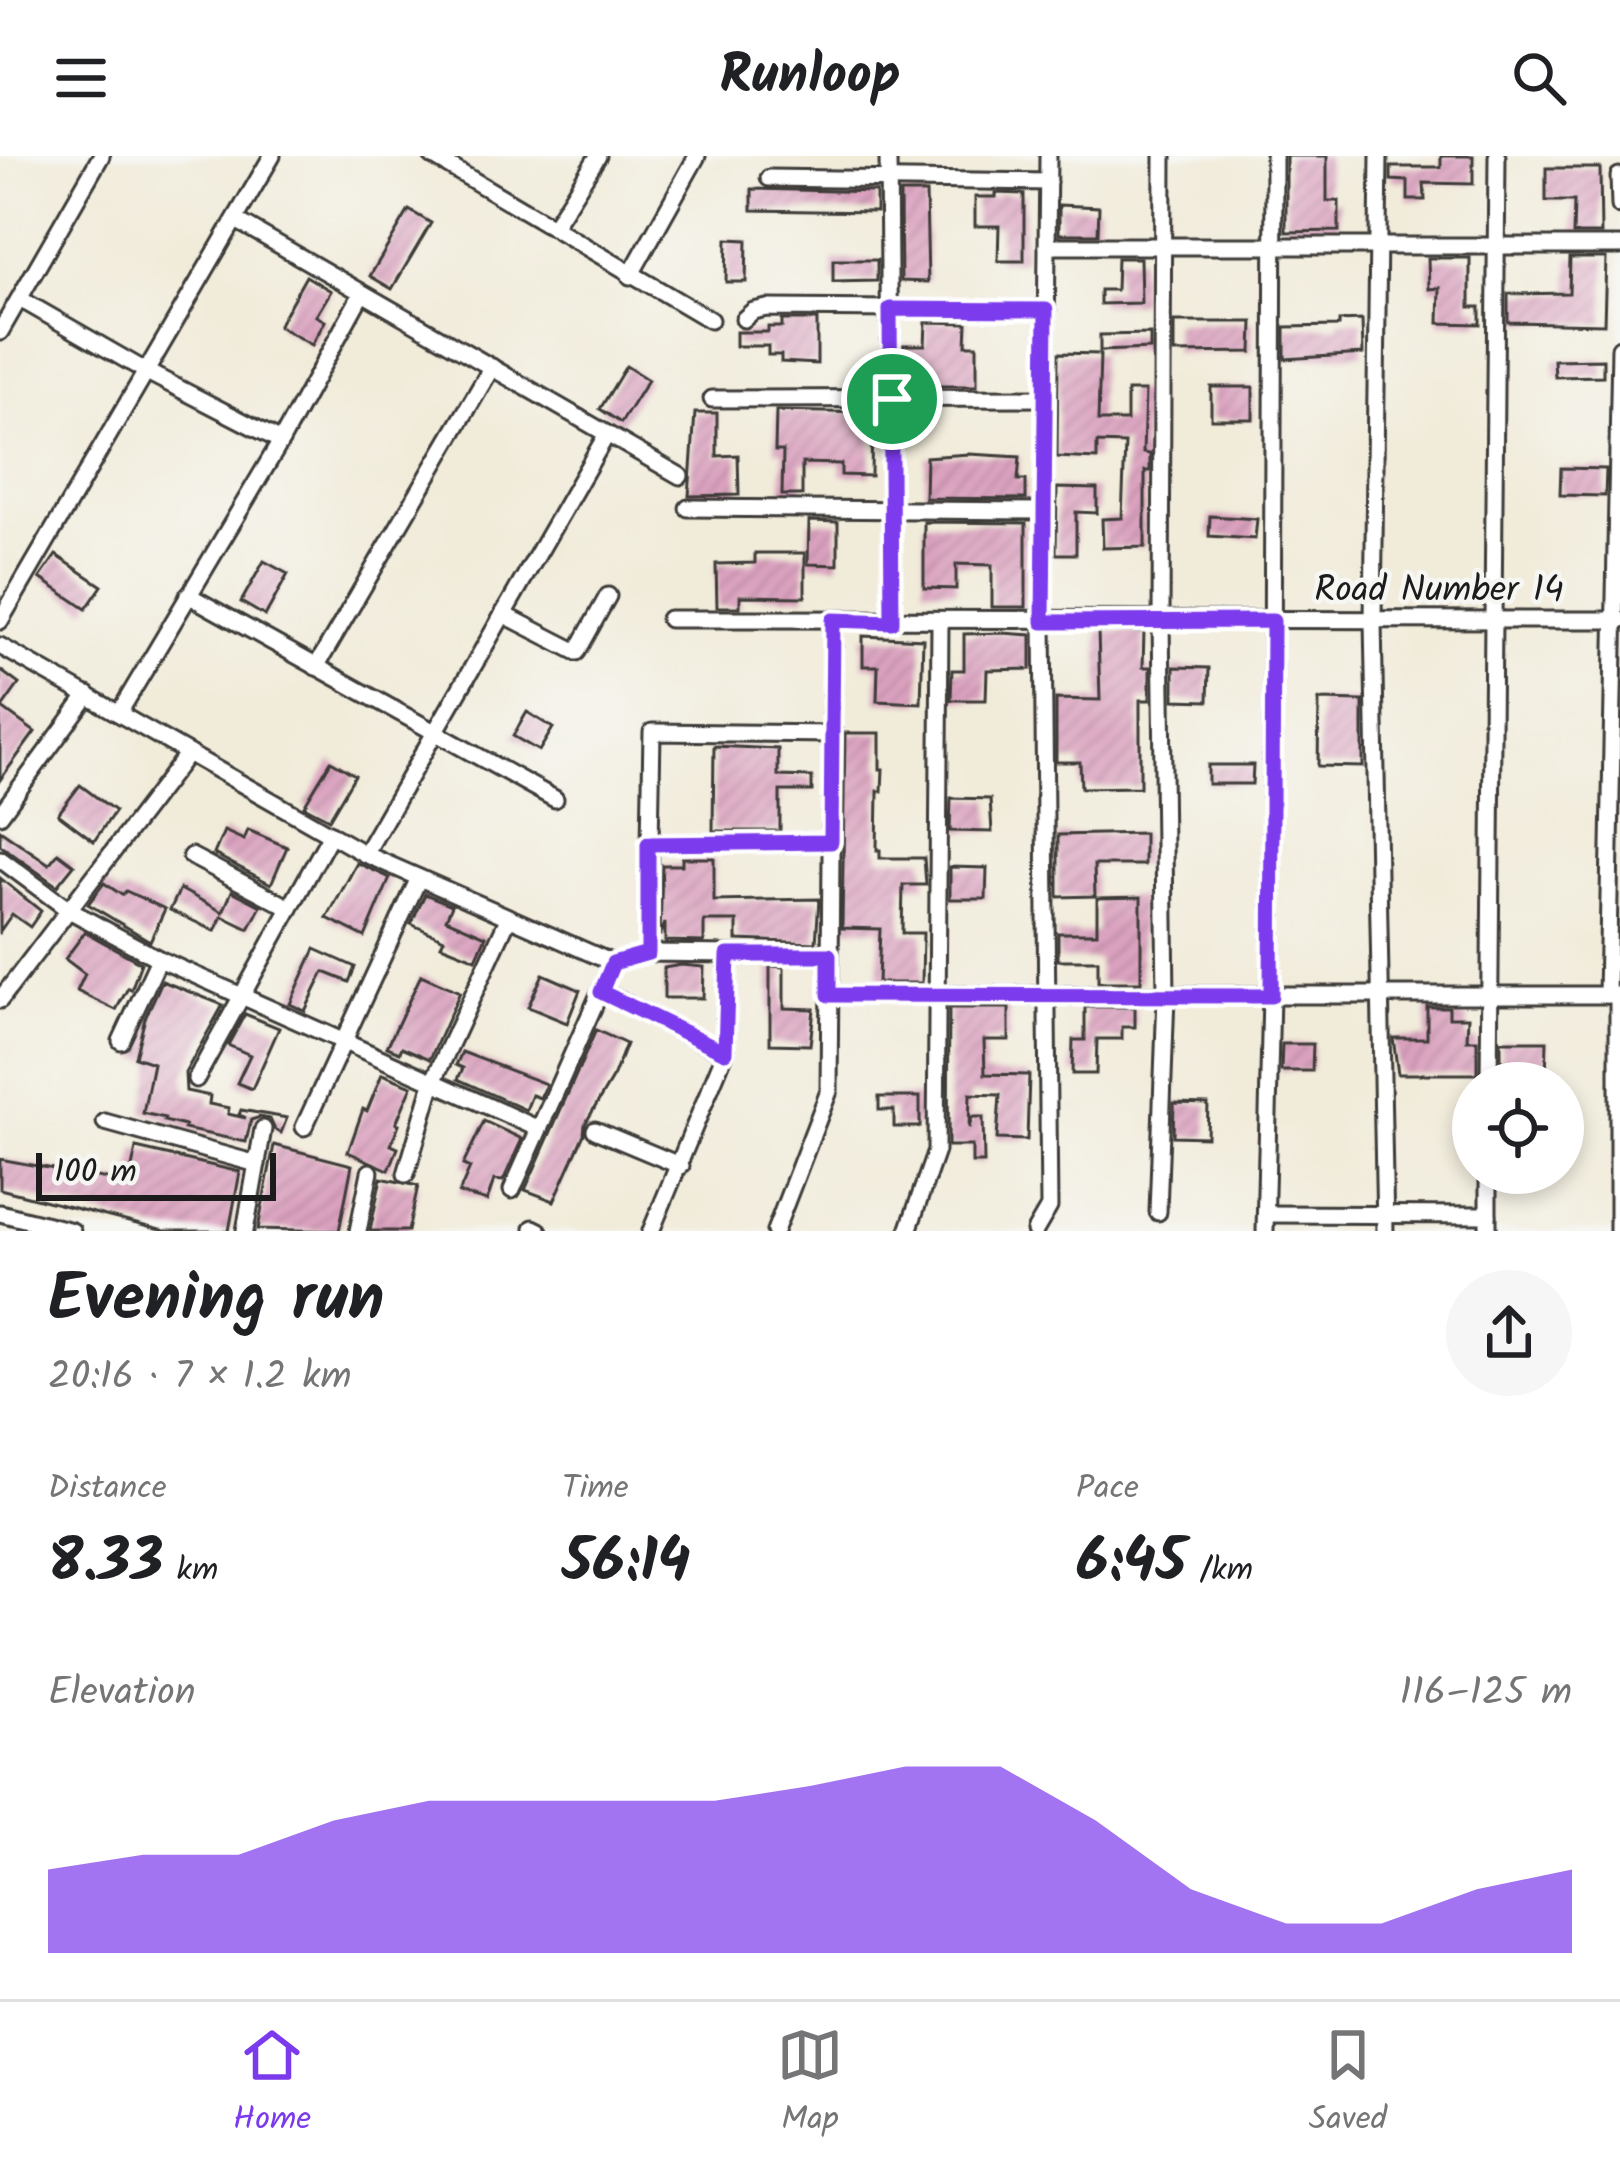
<!DOCTYPE html>
<meta charset="utf-8">
<style>
body{margin:0;font-family:Kalam,sans-serif;background:#f6f6f6;color:#202124;height:100vh;display:flex;flex-direction:column;font-size:45px;white-space:nowrap}
*{box-sizing:border-box;margin:0}
p{font-size:39px;color:#757577}
.icon{flex:none;width:66px;height:66px;fill:none;stroke:currentColor;stroke-width:2;stroke-linecap:round;stroke-linejoin:round}
.map{position:relative;height:1075px;overflow:hidden}
.sheet{display:flex;flex-direction:column;background:#fff;flex:1}
.sheet>*{flex:none}
.buttons{position:absolute;left:1452px;top:906px;display:grid;gap:24px}
.buttons a{display:grid;place-items:center;width:132px;height:132px;border-radius:50%;background:#fff;box-shadow:0 6px 18px #0003;font-size:60px}
.scale{position:absolute;left:36px;bottom:30px;width:240px;box-sizing:border-box;padding-left:12px;border:6px solid #1c1c1c;border-top:0;font-size:33px;line-height:42px;white-space:nowrap;color:#1c1c1c;-webkit-text-stroke:9px #f6f6f2;paint-order:stroke}
.pin{position:absolute;display:grid;place-items:center;width:102px;height:102px;color:#fff;margin:-51px;border:6px solid #fff;border-radius:50%;box-shadow:0 3px 12px #0007}
.round{display:grid;place-items:center;flex:none;width:126px;height:126px;border-radius:63px;background:#f6f6f6}
.summary{display:flex;align-items:center;justify-content:space-between;height:204px;padding:0 48px}
h1{font-size:66px;font-weight:800;line-height:90px}
.stats{display:grid;grid-template-columns:repeat(3,1fr);gap:18px;height:204px;padding:12px 48px}
.stats div{display:grid;align-content:center}
.stats b{font-size:60px;font-weight:800}
.stats small{font-size:33px;font-weight:400}
.stats p{font-size:33px}
.chart{height:336px;padding:24px 48px}
.chart p{display:flex;justify-content:space-between}
.chart svg{width:100%;height:216px;margin-top:12px;fill:#7c3aed;opacity:.7}
header{display:flex;justify-content:space-between;align-items:center;height:156px;padding:0 48px;background:#fff;font-size:54px;font-weight:800}
.menu{display:flex;justify-content:space-around;align-items:center;height:168px;border-top:3px solid #e0e0e0;background:#fff;font-size:33px;color:#757577}
.menu a{display:grid;justify-items:center;gap:6px}
.menu .on{color:#7c3aed}
.map>svg:first-child{display:block}
</style>
<header><svg class="icon" aria-label="menu" viewBox="0 0 24 24"><path d="M4 6h16M4 12h16M4 18h16"/></svg>Runloop<svg class="icon" aria-label="search" viewBox="0 0 24 24"><circle cx="10" cy="10" r="6"/><path d="M15 15l6 6"/></svg></header>
<div class="map">
<svg width="1620" height="1075" viewBox="0 0 1620 1075">
<defs>
<pattern id="building-hatch" width="6" height="6" patternUnits="userSpaceOnUse" patternTransform="scale(3)"><rect width="6" height="6" fill="#dba2bf"/><path d="M-1 1l2-2M0 6l6-6M5 7l2-2" fill="none" stroke="#bb8ba4"/></pattern>
</defs>
<rect width="100%" height="100%" fill="#f6f6f2"/>
<filter id="ink" filterUnits="userSpaceOnUse"><feTurbulence type="fractalNoise" baseFrequency=".00833" numOctaves="2"/><feDisplacementMap in="SourceGraphic" scale="24" xChannelSelector="R" yChannelSelector="G"/><feConvolveMatrix kernelMatrix="1 2 1 2 8 2 1 2 1" color-interpolation-filters="sRGB"/></filter>
<filter id="wash" filterUnits="userSpaceOnUse"><feTurbulence type="fractalNoise" baseFrequency=".004" numOctaves="4" result="noise"/><feDisplacementMap in="SourceGraphic" scale="48" xChannelSelector="R" yChannelSelector="G"/><feGaussianBlur stdDeviation="2.7" result="paint"/><feColorMatrix in="noise" values="0 0 0 0 0 0 0 0 0 0 0 0 0 0 0 0 0 1.4 0 .05"/><feComposite in="paint" operator="in"/></filter>
<g filter="url(#wash)">
<rect width="100%" height="100%" fill="#f1ebd9"/>
<g id="blocks">
<g fill="url(#building-hatch)">
<path d="M1286,0h41v45h12v30l-53,1z"/>
<path d="M1441,0h32v28l-49,-1 1,17h-17v-19l-17,-1v-13h50z"/>
<path d="M1546,12h54l1,66h-28l1,-33h-28z"/>
<path d="M752,33l124,3v20l-124,-2z"/>
<path d="M900,37h26l2,89 -27,-1z"/>
<path d="M996,37l28,1v67h-26l1,-35h-24v-29h21z"/>
<path d="M1059,49l40,2 -1,27h-39z"/>
<path d="M409,54l22,13 -39,66 -22,-13z"/>
<path d="M727,83l20,1 -1,42h-20z"/>
<path d="M1117,102h23l1,45 -41,1v-14h16z"/>
<path d="M1428,102h42v49h10v17l-41,-1 1,-35 -11,1z"/>
<path d="M1570,102h36l-2,66 -96,-2v-28l61,-1z"/>
<path d="M833,104h44v21l-44,1z"/>
<path d="M306,120l25,15 -15,25 9,5 -13,24 -34,-19z"/>
<path d="M782,164h35v44l-36,-2v-7h-13v-9h-32v-14h32v-5h14z"/>
<path d="M1362,164l1,34 -78,5v-32l54,-1v-5z"/>
<path d="M926,166l41,1 -1,22h11v41h-75v-41h23z"/>
<path d="M1174,166h79l-1,30 -78,1z"/>
<path d="M1150,178v15l-50,2v-16z"/>
<path d="M1058,197l42,1 -2,67h29v-30h18l-2,62 7,1v17h-5v76l-42,1 -1,-29 20,-1 3,-74 -28,-1v16l-40,-2z"/>
<path d="M1603,203v17l-48,1 -1,-17z"/>
<path d="M626,210l22,14 -27,43 -21,-14z"/>
<rect x="1211" y="231" width="42" height="32"/>
<path d="M776,255l96,2 -1,63 -30,-1v-11l-39,-1v32h-20l1,-44h-8z"/>
<path d="M695,257h22v43l21,-1 1,40 -50,1z"/>
<path d="M969,298l51,3 -2,23h8v19l-101,-1 1,-41z"/>
<path d="M1561,312l45,1 -1,27 -45,-1z"/>
<path d="M1057,332l40,1v24l-21,-1v42h-20z"/>
<path d="M1210,360l47,3 -2,20 -46,-3z"/>
<path d="M809,365l29,1v43l-30,-1z"/>
<path d="M924,366l102,1v84h-34v-42l-36,-1v25l-32,-1z"/>
<path d="M755,397h50v44l-65,-1v11h-23l-1,-43 39,-1z"/>
<path d="M56,399l46,31 -16,23 -46,-31z"/>
<path d="M264,405l24,13 -23,42 -24,-14z"/>
<path d="M1098,475l46,1 -1,35h7v33h-10v87l-59,1 -1,-26h-24v-63l44,1z"/>
<path d="M1003,477l28,2v34l-44,1 -1,30h-35l1,-30h12v-36z"/>
<path d="M863,480l60,3 -2,64 -44,-2 1,-35h-15z"/>
<path d="M1174,511l35,1 -1,33 -34,-1z"/>
<path d="M0,514l19,14 -17,24 33,24 -35,48z"/>
<path d="M1319,544l44,1v66l-45,-1z"/>
<path d="M527,556l26,16 -14,23 -26,-15z"/>
<path d="M845,577h35v36h3l-1,22h-4l-1,59h3v8h44l2,27h-23l-1,48h21l-1,50h-44l2,-54 -38,-1z"/>
<path d="M714,590l64,3v27l34,1v14h-32v40h-67z"/>
<path d="M331,605l24,14 -26,44 -25,-13z"/>
<path d="M1208,609h45l-1,19h-44z"/>
<path d="M80,629l35,26 -21,30 -36,-27z"/>
<path d="M951,642l39,1 2,33 -42,-1z"/>
<path d="M0,674l49,34 9,-11 16,12 -17,21 -57,-41z"/>
<path d="M248,674l39,17 -16,37 -57,-30 10,-23 20,9z"/>
<path d="M1144,677v32h-50l1,31 -37,1v-62z"/>
<path d="M682,702h32v43l105,-2 -3,44 -79,-3v-19h-33v21l-39,-1v-18l-5,13 2,-71h20z"/>
<path d="M357,707l33,15 -25,59 -38,-19z"/>
<path d="M950,711l37,1 -1,31h-36z"/>
<path d="M0,722l41,33 -11,16 -18,-13 -12,17z"/>
<path d="M104,727l18,12 4,-4 39,18 -15,32 -62,-37z"/>
<path d="M180,733l43,23 9,-21 29,15 -12,23 -27,-13 -7,15 -45,-21z"/>
<path d="M425,738l27,11 -6,14 40,17 -10,23 -35,-14 3,-6 -33,-15z"/>
<path d="M1141,741v85h-43v-22h-40v-27h39v-35z"/>
<path d="M85,776l56,31 -10,27 -3,-2 -12,22 -39,-19 8,-17 -20,-15z"/>
<path d="M315,793l40,18 -6,15 -25,-10 -19,39 -15,-7z"/>
<path d="M681,809l23,2 -1,31h-39v-30z"/>
<path d="M770,810l14,1v41l30,1 -4,36 -40,-1z"/>
<path d="M543,818l37,16 -13,33 -39,-16z"/>
<path d="M421,819l39,17 -30,67 -28,-12 -2,5 -13,-5z"/>
<path d="M162,825l61,24 -38,68 1,18 24,5 -1,8 20,4 -1,6 18,4 -7,-3 2,-5 46,8 -6,15 -6,-3 -5,-11 -10,-2 -9,3 -5,22 -62,-13 1,-3 -21,-5 1,-3 -22,-5 10,-50 -18,-6 10,-39z"/>
<path d="M1085,851h50v20h-13v12h-25l-1,35h-24l1,-34h12z"/>
<path d="M1427,851h22v10h19l-1,23h10v34h-79l-5,-36h34z"/>
<path d="M949,852h60v32h-25l1,34 44,1 -2,65 -30,-1 3,-44 -30,-1 -1,34 3,-11h11l1,46h-12v-17h-24z"/>
<path d="M245,858l34,14 -27,61 -15,-6 13,-28 -22,-10z"/>
<path d="M596,874l30,14 -12,31 -29,49 -1,10 -30,67 -29,-11z"/>
<path d="M1501,885h46l-1,37 -45,-1z"/>
<path d="M1282,888h31l-1,27h-31z"/>
<path d="M462,896l84,32 -6,14 -8,-3 -6,15 -68,-31 5,-11 -7,-3z"/>
<path d="M382,918l30,12 -16,37 3,1 -8,21 7,3 -9,22 -41,-18 15,-43 4,2z"/>
<path d="M879,941h41v30h-26v-17h-15z"/>
<path d="M1174,947l34,1 -1,33 -34,-1z"/>
<path d="M484,965l38,18 -19,42 -9,-1 -7,21 -28,-8 11,-25 -7,-3z"/>
<path d="M274,989l78,20 -13,66 -81,-2z"/>
<path d="M136,992l104,24 -11,59h-65l-164,-42v-30l129,24z"/>
<path d="M381,1022l37,8 -10,45h-38z"/>
</g>
</g>
</g>
<g filter="url(#ink)">
<use href="#blocks" fill-opacity="0" stroke="#3c3b38" stroke-width="3"/>
<g fill="none" stroke-linecap="round" stroke-linejoin="round">
<g stroke="#3c3b38" stroke-width="21">
<g id="street">
<path d="M432,0l278,164"/>
<path d="M888,0l4,466"/>
<path d="M1379,0l-6,465 12,610"/>
<path d="M1619,20l1,30"/>
<path d="M769,22l279,4"/>
<path d="M236,64l444,256"/>
<path d="M553,71l45,-71"/>
<path d="M1047,90h573"/>
<path d="M630,120l67,-120"/>
<path d="M20,143l129,74 132,68 -162,272"/>
<path d="M744,163l9,-8 14,-3 280,2"/>
<path d="M0,176l101,-176"/>
<path d="M712,243l333,-1"/>
<path d="M281,285l81,-148"/>
<path d="M688,352l356,3"/>
<path d="M188,439l367,204"/>
<path d="M503,458l74,38 31,-56"/>
<path d="M669,463l951,1"/>
<path d="M0,465l272,-465"/>
<path d="M0,490l365,208 248,109 35,-10 180,2"/>
<path d="M316,511l176,-300"/>
<path d="M0,659l88,-120"/>
<path d="M648,688l183,-2"/>
<path d="M365,698l242,-420"/>
<path d="M191,700l99,52"/>
<path d="M0,703l69,51 90,49 380,170"/>
<path d="M648,797l4,-221 181,2"/>
<path d="M601,835l124,62"/>
<path d="M829,839h791"/>
<path d="M1607,839l13,-647"/>
<path d="M0,844l188,-247"/>
<path d="M121,885l38,-82"/>
<path d="M196,923l135,-245"/>
<path d="M1489,927l8,-927"/>
<path d="M105,966l152,42"/>
<path d="M304,971l115,-249"/>
<path d="M595,974l86,36"/>
<path d="M1488,1017v58"/>
<path d="M406,1018l27,-92 75,-163"/>
<path d="M512,1034l101,-227"/>
<path d="M1158,1056l8,-216 -5,-375 2,-465"/>
<path d="M0,1057l72,18"/>
<path d="M1266,1058l222,1"/>
<path d="M533,1072l6,3"/>
<path d="M245,1075l18,-102"/>
<path d="M358,1075l12,-59"/>
<path d="M651,1075l74,-178 3,-98"/>
<path d="M775,1075l54,-140 4,-471"/>
<path d="M908,1075l28,-80 4,-529"/>
<path d="M1035,1075l14,-24 -6,-585 5,-466"/>
<path d="M1265,1075l6,-235 3,-840"/>
<path d="M1618,1075v-236"/>
</g>
</g>
<use href="#street" stroke="#fff" stroke-width="15"/>
</g>
</g>
<g fill="none" stroke-linecap="round" stroke-linejoin="round" filter="url(#ink)">
<g stroke="#fff" stroke-width="24">
<path id="route" d="M890,153l156,1 -3,312 230,-1 -2,375 -442,-1v-40h-101l-3,97 -124,-60 12,-29 35,-10v-109l183,-2 2,-222 59,2z"/>
</g>
<use href="#route" stroke="#7c3aed" stroke-width="15"/>
</g>
<g text-anchor="middle" dominant-baseline="central" stroke-width="9" stroke-linejoin="round" paint-order="stroke">
<g font-size="36" fill="#1c1c1c" stroke="#f6f6f2">
<text x="1439" y="435">Road Number 14</text>
</g>
</g>
</svg>
<div class="buttons">
<a><svg class="icon" aria-label="locate" viewBox="0 0 24 24"><circle cx="12" cy="12" r="6"/><path d="M12 2v4M12 18v4M2 12h4M18 12h4"/></svg></a>
</div>
<div class="scale">100 m</div>
<div class="pin" style="left:892px;top:243px;background:#1e9e55"><svg class="icon" aria-label="arrive" viewBox="0 0 24 24"><path d="M6 21V4h12l-3 4 3 4H6"/></svg></div>
</div>
<section class="sheet">
<div class="summary"><div><h1>Evening run</h1><p>20:16 · 7 × 1.2 km</p></div><a class="round"><svg class="icon" aria-label="share" viewBox="0 0 24 24"><path d="M12 15V3M7 8l5-5 5 5M5 13v7h14v-7"/></svg></a></div>
<div class="stats">
<div><p>Distance</p><b>8.33<small> km</small></b></div>
<div><p>Time</p><b>56:14</b></div>
<div><p>Pace</p><b>6:45<small> /km</small></b></div>
</div>
<div class="chart"><p><span>Elevation</span>116–125 m</p>
<svg viewBox="0 0 160 44" preserveAspectRatio="none"><path d="M0 44V27L10 24L20 24L30 17L40 13L50 13L60 13L70 13L80 10L90 6L100 6L110 17L120 31L130 38L140 38L150 31L160 27V44z"/></svg>
</div>
</section>
<nav class="menu">
<a class="on"><svg class="icon" aria-label="home" viewBox="0 0 24 24"><path d="M3 11l9-7 9 7M6 9v11h12V9"/></svg>Home</a>
<a><svg class="icon" aria-label="map" viewBox="0 0 24 24"><path d="M3 6l6-2 6 2 6-2v14l-6 2-6-2-6 2zM9 4v14M15 6v14"/></svg>Map</a>
<a><svg class="icon" aria-label="saved" viewBox="0 0 24 24"><path d="M7 4h10v16l-5-4-5 4z"/></svg>Saved</a>
</nav>
